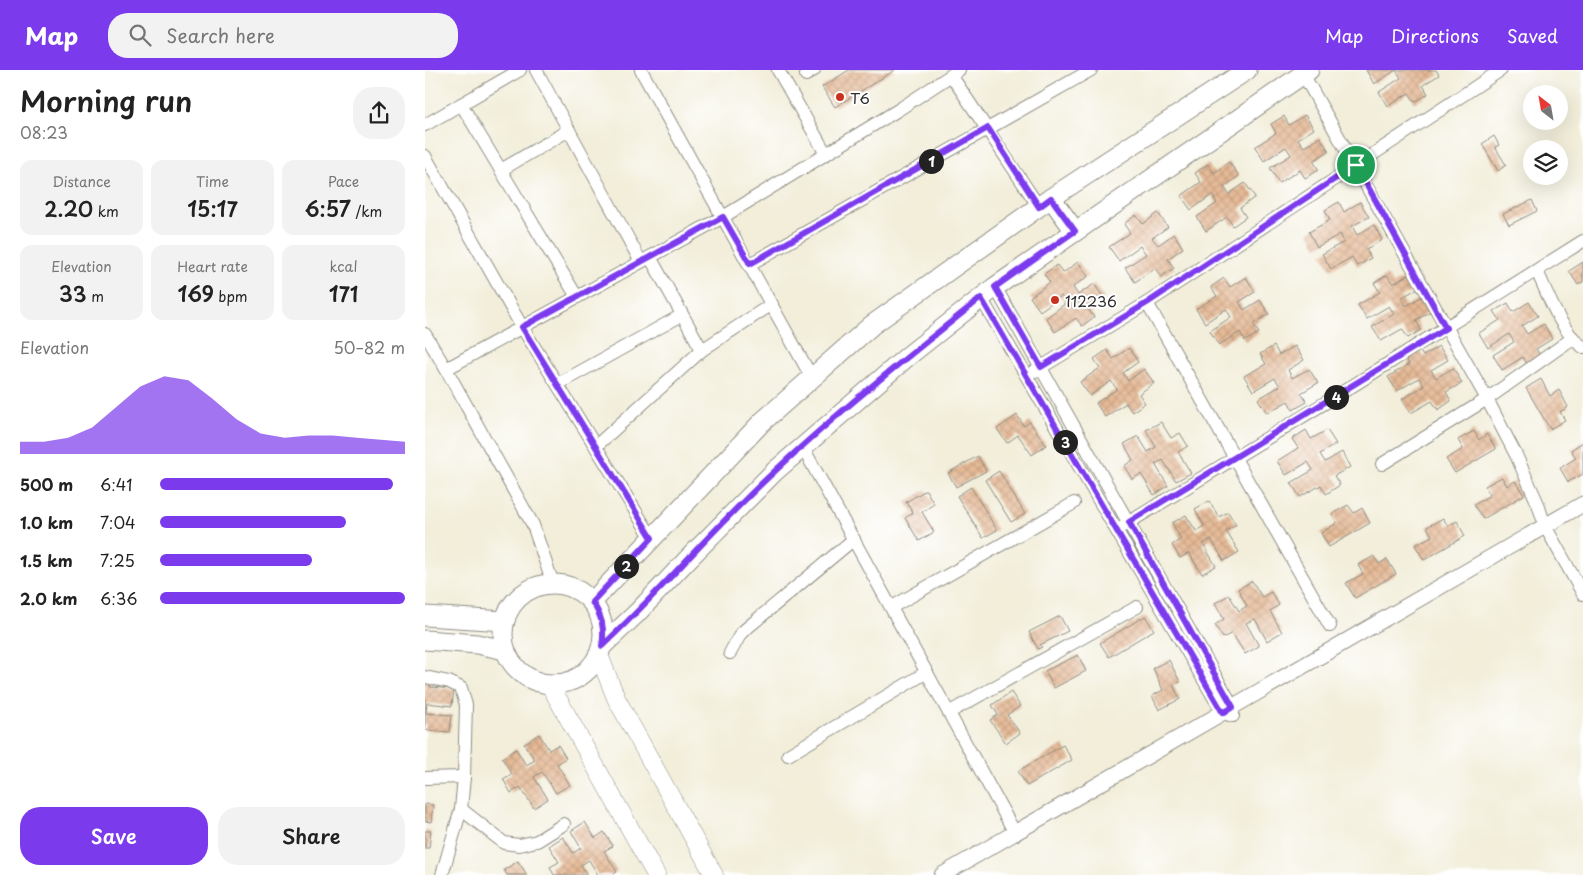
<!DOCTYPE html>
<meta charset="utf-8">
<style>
body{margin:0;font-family:"Playpen Sans",sans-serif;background:#f2f2f2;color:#222;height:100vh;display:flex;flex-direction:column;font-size:19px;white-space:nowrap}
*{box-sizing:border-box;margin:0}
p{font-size:16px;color:#767676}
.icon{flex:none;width:28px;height:28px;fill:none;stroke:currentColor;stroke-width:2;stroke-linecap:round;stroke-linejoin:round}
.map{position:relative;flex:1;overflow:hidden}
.details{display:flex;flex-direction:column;background:#fff;width:425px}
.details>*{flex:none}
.needle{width:32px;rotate:329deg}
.tools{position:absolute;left:1098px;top:15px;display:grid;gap:10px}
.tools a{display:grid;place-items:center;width:45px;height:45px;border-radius:50%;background:#fff;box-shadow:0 5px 20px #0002;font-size:25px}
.pin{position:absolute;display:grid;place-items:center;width:42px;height:42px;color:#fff;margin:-21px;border:2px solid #fff;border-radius:50%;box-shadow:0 1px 5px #0007}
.km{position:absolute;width:25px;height:25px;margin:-12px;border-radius:50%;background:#222;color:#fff;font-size:14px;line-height:25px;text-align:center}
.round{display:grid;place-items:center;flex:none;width:52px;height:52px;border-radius:20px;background:#f2f2f2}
.head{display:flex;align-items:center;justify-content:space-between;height:85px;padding:0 20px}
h1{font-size:28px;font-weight:600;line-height:38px}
.figures{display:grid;grid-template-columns:repeat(3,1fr);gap:8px;height:85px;padding:5px 20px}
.figures div{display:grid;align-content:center;border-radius:12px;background:#f2f2f2;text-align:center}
.figures b{font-size:21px;font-weight:600}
.figures small{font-size:14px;font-weight:400}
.figures p{font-size:14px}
.chart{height:140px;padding:10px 20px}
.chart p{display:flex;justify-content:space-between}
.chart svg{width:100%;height:90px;margin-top:5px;fill:#7c3aed;opacity:.7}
.button{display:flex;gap:10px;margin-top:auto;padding:10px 20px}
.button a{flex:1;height:58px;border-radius:20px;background:#7c3aed;color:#fff;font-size:20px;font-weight:600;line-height:58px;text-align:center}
.button a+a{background:#f2f2f2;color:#222}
ul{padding:0 20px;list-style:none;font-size:16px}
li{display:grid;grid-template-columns:80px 60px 1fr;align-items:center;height:38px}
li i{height:12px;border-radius:6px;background:#7c3aed}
header{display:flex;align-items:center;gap:30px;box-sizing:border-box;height:70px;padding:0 25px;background:#7c3aed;color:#fff}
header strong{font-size:24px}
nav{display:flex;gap:28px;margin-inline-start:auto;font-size:18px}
.search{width:350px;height:45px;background:#f2f2f2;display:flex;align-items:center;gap:12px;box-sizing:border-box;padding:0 18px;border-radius:20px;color:#767676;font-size:19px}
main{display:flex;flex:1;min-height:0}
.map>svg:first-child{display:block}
</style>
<header>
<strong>Map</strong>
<div class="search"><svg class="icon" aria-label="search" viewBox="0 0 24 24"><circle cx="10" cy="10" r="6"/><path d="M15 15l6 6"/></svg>Search here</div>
<nav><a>Map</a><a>Directions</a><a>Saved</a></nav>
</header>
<main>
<section class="details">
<div class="head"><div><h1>Morning run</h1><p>08:23</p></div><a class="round"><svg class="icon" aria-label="share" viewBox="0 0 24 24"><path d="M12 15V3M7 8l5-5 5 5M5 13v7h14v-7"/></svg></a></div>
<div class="figures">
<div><p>Distance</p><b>2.20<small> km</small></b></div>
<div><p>Time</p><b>15:17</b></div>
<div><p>Pace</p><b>6:57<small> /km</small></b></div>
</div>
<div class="figures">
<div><p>Elevation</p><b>33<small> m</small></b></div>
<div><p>Heart rate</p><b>169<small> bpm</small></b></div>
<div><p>kcal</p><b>171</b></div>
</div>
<div class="chart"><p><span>Elevation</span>50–82 m</p>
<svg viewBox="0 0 160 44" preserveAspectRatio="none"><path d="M0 44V38L10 38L20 36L30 31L40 21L50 11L60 6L70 8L80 17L90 27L100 34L110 36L120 35L130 35L140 36L150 37L160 38V44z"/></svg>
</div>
<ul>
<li><b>500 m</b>6:41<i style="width:95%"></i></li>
<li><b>1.0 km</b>7:04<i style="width:76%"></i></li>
<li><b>1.5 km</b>7:25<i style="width:62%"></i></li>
<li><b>2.0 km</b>6:36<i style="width:100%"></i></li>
</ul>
<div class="button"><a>Save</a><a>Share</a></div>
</section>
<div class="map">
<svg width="1158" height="805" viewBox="0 0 1158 805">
<defs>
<pattern id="building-cross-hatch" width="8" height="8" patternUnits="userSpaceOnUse" patternTransform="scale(1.25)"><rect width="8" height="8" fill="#e6ba97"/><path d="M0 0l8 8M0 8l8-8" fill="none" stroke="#c5a082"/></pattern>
</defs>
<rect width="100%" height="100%" fill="#fff"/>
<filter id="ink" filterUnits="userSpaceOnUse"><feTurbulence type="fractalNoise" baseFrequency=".02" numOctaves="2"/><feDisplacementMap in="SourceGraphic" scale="10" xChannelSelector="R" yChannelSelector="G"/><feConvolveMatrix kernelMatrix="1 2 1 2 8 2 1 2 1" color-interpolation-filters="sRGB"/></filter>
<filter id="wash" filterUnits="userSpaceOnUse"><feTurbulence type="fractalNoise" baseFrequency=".0096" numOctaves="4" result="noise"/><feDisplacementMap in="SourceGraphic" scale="20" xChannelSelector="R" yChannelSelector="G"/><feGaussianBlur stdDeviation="1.12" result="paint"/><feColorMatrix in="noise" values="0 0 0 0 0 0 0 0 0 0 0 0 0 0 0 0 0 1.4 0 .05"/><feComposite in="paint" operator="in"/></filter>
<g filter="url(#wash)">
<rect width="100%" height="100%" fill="#f2eeda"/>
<g id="blocks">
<g fill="url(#building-cross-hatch)">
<path d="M424,0h46l-60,37 -13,-20z"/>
<path d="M941,0h70l3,5 -16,10 5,9 -13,8 -6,-9 -21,13 -9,-14 22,-14 -5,-8 -22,14z"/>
<path d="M880,45l9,14 -16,10 6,8 16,-10 9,14 -16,10 6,9 -14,8 -5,-8 -21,13 -9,-15 21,-13 -5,-8 -22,14 -9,-14 21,-14 -5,-9 13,-8 5,9z"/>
<path d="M1069,66l5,9 -4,2 11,18 -8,6 -16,-27z"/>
<path d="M804,92l10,14 -15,11 5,7 16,-11 10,14 -15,11 6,9 -13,9 -6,-9 -21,14 -9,-14 20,-14 -5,-8 -21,15 -10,-14 20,-14 -6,-9 13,-9 6,9z"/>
<path d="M1107,130l5,11 -28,14 -6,-11z"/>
<path d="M914,132l5,10 16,-10 9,15 -17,9 5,9 17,-10 8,15 -16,9 5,9 -14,8 -5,-9 -21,12 -9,-15 22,-12 -4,-8 -23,13 -8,-15 21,-12 -5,-10z"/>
<path d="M733,143l10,14 -16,11 6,7 16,-11 9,14 -15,11 6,9 -13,9 -6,-9 -20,14 -10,-14 21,-14 -6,-8 -21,15 -10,-14 21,-14 -6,-9 12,-9 7,9z"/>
<path d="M653,192l10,14 -15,11 5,8 16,-11 10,14 -16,11 6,8 -12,9 -6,-8 -21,14 -9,-14 20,-15 -5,-7 -21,15 -10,-14 20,-15 -6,-8 13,-9 6,8z"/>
<path d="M1158,192v20l-5,3 -9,-14z"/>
<path d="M984,204l9,14 -17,10 5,8 17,-10 9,15 -16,9 5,10 -13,8 -6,-9 -21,12 -9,-14 22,-13 -5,-8 -22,13 -9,-14 22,-13 -6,-9 13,-8 6,9z"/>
<path d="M821,207l9,15 -16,10 5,8 16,-10 9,14 -16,10 6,9 -14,8 -5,-9 -21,13 -9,-14 21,-14 -5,-8 -21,14 -9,-14 21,-13 -6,-9 13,-9 6,9z"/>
<path d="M1104,232l9,14 -16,10 5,8 17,-10 8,15 -16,10 6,9 -14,8 -5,-9 -21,13 -9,-15 21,-13 -5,-8 -21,14 -9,-15 21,-13 -6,-9 14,-8 5,9z"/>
<path d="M849,276l5,9 16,-9 9,14 -16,10 4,8 17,-9 9,14 -17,10 6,9 -14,8 -5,-9 -21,12 -9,-14 22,-13 -5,-8 -22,13 -9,-15 22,-12 -6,-10z"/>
<path d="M1014,276l9,14 -17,10 5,8 17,-10 9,15 -16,9 5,9 -13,9 -6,-9 -21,12 -9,-14 22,-13 -5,-8 -22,13 -9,-14 21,-13 -5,-9 13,-8 6,9z"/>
<path d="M704,278l9,14 -15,11 5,8 16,-12 10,14 -15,11 6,9 -13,9 -6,-9 -21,14 -9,-14 21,-14 -6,-8 -21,15 -10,-14 20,-14 -6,-9 13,-9 6,9z"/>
<path d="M1116,309l9,17 9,-6 9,17 -8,5 5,8 -15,9 -24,-41z"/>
<path d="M592,345l7,11 6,-4 16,23 -14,10 -14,-20 -11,8 -10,-14z"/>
<path d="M736,352l10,16 9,-5 8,13 -10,6 13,21 -15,8 -13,-21 -8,4 13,22 -14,9 -13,-21 -9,5 -8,-13 9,-6 -9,-16 14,-8 10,16 8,-5 -10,-17z"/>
<path d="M881,360l5,9 16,-9 9,14 -16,10 5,8 17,-10 8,15 -16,9 6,9 -14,9 -5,-9 -21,12 -9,-14 22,-13 -5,-8 -22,13 -9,-14 21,-13 -6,-9z"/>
<path d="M1049,361l5,9 8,-6 9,15 -41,24 -9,-14 17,-10 -5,-9z"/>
<path d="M1158,372v32l-15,8 -8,-14 16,-10 -5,-8z"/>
<path d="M553,386l8,15 -30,16 -8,-14z"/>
<path d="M574,401l26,43 -14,8 -26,-42z"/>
<path d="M1077,407l5,9 8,-5 9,14 -41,24 -9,-14 16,-10 -5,-9z"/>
<path d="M546,417l26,43 -14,8 -26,-42z"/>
<path d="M501,420l8,14 -12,8 12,20 -15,9 -14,-23 8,-5 -7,-11z"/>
<path d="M784,431l10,16 9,-5 8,13 -10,6 13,21 -15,9 -13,-22 -8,5 13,22 -14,8 -13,-21 -9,5 -8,-13 9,-6 -9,-16 14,-8 10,16 8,-5 -9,-17z"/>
<path d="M923,435l6,8 8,-5 8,15 -41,24 -8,-14 16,-10 -5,-9z"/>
<path d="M1018,448l5,8 9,-5 8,15 -41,24 -9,-15 17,-9 -5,-9z"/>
<path d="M949,486l5,8 8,-5 9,15 -41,24 -9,-15 17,-9 -5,-9z"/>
<path d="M827,511l10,16 9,-5 8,13 -9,6 12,21 -15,9 -12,-22 -9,4 13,23 -14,8 -13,-21 -9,5 -8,-13 9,-6 -9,-16 14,-8 10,16 8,-5 -9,-17z"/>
<path d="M635,546l8,15 -28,14 2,2 -4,2 -9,-17z"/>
<path d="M720,546l9,14 -45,27 -9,-14z"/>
<path d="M653,585l8,16 -32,17 -9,-17z"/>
<path d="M744,590l11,22 -7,3 7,14 -21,11 -7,-14 11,-6 -10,-22z"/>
<path d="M0,606h6l-1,11 24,2 -2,17 -25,-3 -1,9h-1z"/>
<path d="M586,622l9,14 -13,9 13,18 -14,10 -16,-23 8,-5 -6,-10z"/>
<path d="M0,643l27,2 -2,17 -25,-2z"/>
<path d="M114,664l10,16 9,-5 8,13 -9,6 13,21 -14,8 -14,-21 -8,5 14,22 -14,9 -14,-21 -9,6 -8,-14 9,-5 -10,-16 14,-9 10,16 9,-5 -11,-16z"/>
<path d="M638,675l9,15 -45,26 -9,-15z"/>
<path d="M0,734l8,1 -2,17 -6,-1z"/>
<path d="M160,752l10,16 9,-6 9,14 -9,5 13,21 -5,3h-14l-9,-15 -8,5 6,10h-33l-4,-8 9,-5 -10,-16 14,-9 10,16 8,-5 -10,-17z"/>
<path d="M0,761h6l-2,17h-4z"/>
<path d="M93,791l9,14h-20l-3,-5z"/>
</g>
</g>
</g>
<g filter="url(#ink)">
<use href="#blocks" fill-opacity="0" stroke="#8e8c82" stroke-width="1"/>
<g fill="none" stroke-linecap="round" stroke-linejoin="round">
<g stroke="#8e8c82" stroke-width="14">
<g id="minor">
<path d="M111,0l105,192"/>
<path d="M216,0l171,308"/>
<path d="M353,0l48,84"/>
<path d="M878,4l184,325 29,56 22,49 7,22 38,68"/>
<path d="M381,5l8,-5"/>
<path d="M526,5l88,132"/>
<path d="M36,34l116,193"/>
<path d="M0,55l95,-55"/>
<path d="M0,86l97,171 130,211"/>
<path d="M76,100l68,-40"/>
<path d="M225,187l52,93"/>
<path d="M325,194l341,-194"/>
<path d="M1112,201c11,24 24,61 46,76"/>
<path d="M556,228l242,415 10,3v-9l-238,-420"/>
<path d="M722,233l183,323"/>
<path d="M0,264l21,35 87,156 20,59"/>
<path d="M21,299l277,-152 175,-107 61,-40"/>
<path d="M610,301l112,-68 354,-233"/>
<path d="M133,314l124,-69"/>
<path d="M171,376l106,-96 70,-46"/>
<path d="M377,376l213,387"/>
<path d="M957,394l105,-65 86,-61"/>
<path d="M698,456l215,-131 245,-154"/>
<path d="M467,537l182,-104"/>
<path d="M305,583l11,-20 113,-94"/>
<path d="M0,607l24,5 12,6 5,17 -2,72 -3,32 -19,66"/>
<path d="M525,642l187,-105"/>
<path d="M363,685l139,-83"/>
<path d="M0,708l39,-1"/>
<path d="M36,739l43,34 15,2 18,-4 27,-17"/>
</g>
</g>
<g stroke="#8e8c82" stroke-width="17">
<path id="tertiary" d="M517,805l641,-371"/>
</g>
<g stroke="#8e8c82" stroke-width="19">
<g id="secondary">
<path d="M174,585l17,43 98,177"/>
<path d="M125,615l106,190"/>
</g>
</g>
<g stroke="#8e8c82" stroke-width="21">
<g id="primary">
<path d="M626,128l24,33"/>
<circle cx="128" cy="564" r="50"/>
<path d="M167,532l170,-180 110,-97 179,-127 196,-128"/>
<path d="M0,546l80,5"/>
<path d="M0,570l52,4 28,6"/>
<path d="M177,576l35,-33 50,-53 87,-88 134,-116 87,-69 314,-217"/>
</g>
</g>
<use href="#minor" stroke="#fff" stroke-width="12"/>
<use href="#tertiary" stroke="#fff" stroke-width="15"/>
<use href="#secondary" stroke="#fff" stroke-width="18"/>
<use href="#primary" stroke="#fff" stroke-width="19"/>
</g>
</g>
<g fill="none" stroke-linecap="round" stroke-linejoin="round" filter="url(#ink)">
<g stroke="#fff" stroke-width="10">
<path id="route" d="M563,58l51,79 12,-9 24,33 -80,56 46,80 106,-64 209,-138 90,163 -317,194 104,185 -10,6 -242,-415c-70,56 -141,112 -206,173 -61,56 -113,119 -173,175 3,-17 0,-30 -10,-44l60,-64 -130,-211 201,-110 27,47z"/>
</g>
<use href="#route" stroke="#7c3aed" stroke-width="6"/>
</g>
<g fill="#c8321e" stroke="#fff" stroke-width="2">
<circle cx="415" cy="27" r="5"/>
<circle cx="630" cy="230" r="5"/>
</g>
<g text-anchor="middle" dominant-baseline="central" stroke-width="4" stroke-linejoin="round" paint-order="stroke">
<g font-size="15" fill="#2b2b2b" stroke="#fff" text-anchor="start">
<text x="425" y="27">T6</text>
<text x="640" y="230">112236</text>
</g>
</g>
</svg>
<div class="tools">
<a><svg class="needle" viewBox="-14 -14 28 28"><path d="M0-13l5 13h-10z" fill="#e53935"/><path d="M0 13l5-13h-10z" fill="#767676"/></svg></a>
<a><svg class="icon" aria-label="layers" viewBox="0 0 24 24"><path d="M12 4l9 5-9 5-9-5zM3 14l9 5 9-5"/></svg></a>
</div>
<div class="pin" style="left:931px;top:95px;background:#1e9e55"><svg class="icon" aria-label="arrive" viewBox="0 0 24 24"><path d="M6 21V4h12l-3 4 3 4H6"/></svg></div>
<b class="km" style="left:506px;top:91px">1</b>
<b class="km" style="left:201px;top:496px">2</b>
<b class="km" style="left:640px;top:372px">3</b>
<b class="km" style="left:911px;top:327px">4</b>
</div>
</main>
